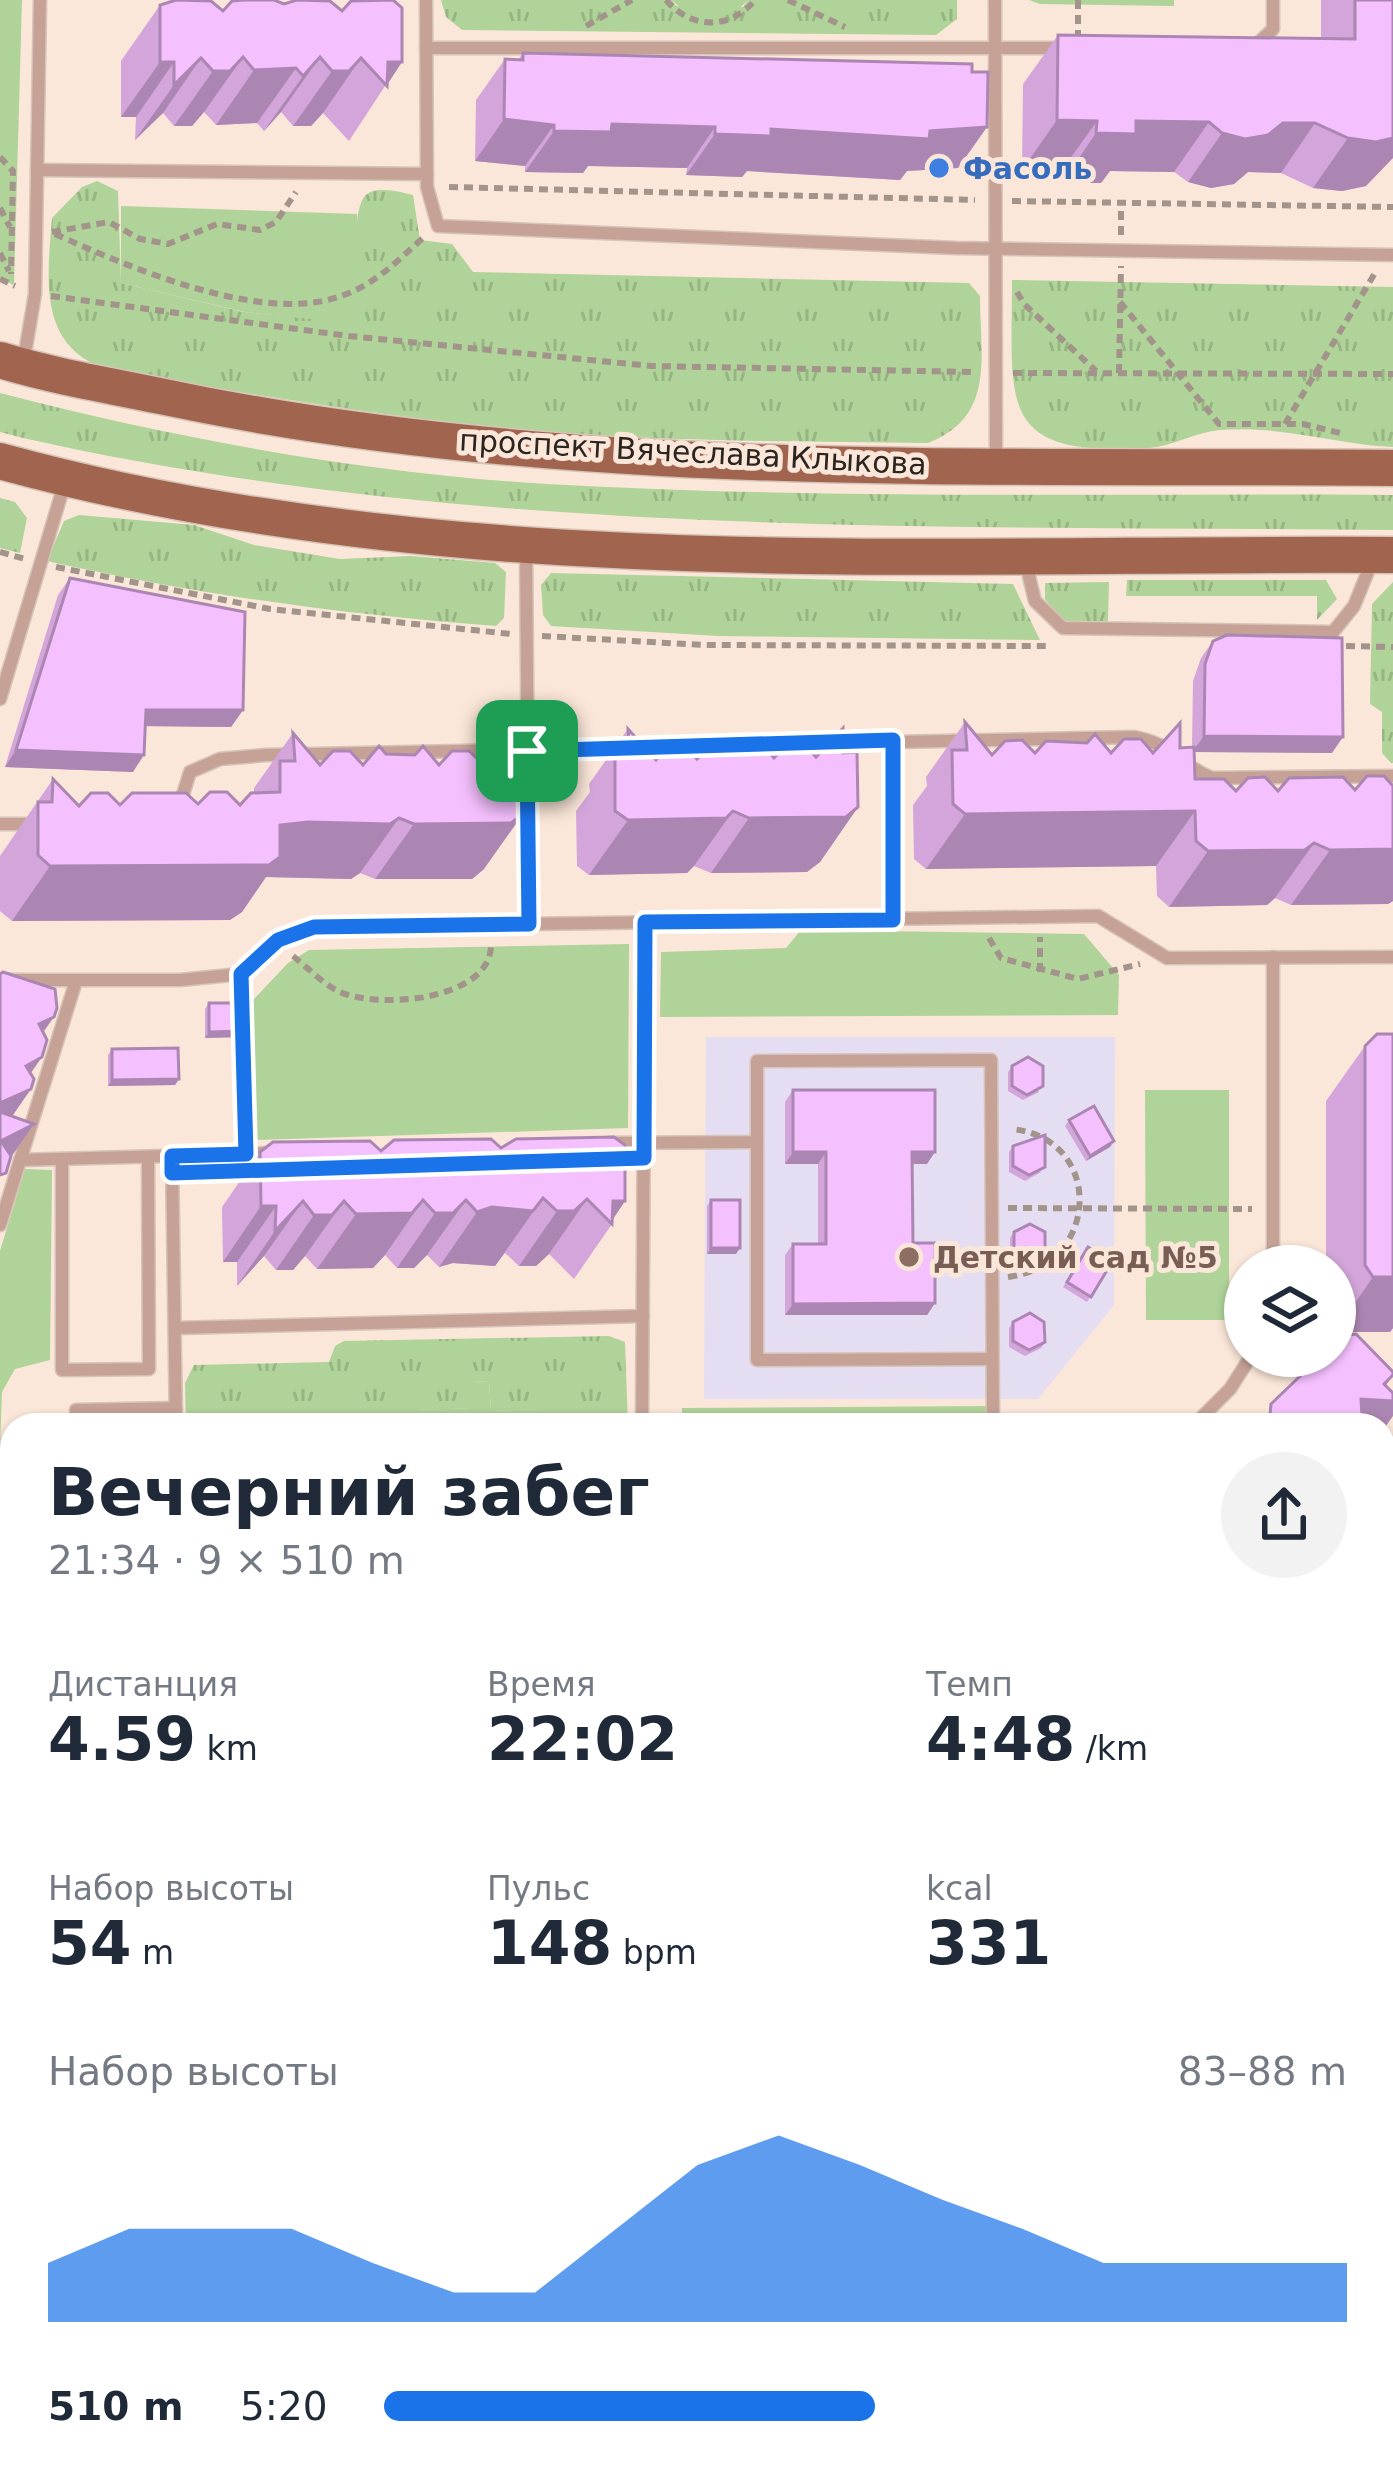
<!DOCTYPE html>
<html lang="ru">
<meta charset="utf-8">
<style>
body{margin:0;font-family:"DejaVu Sans",sans-serif;background:#f2f2f3;color:#1f2937;height:100vh;display:flex;flex-direction:column;font-size:45px;white-space:nowrap}
*{box-sizing:border-box;margin:0}
p{font-size:39px;color:#747a83}
.icon{flex:none;width:66px;height:66px;fill:none;stroke:currentColor;stroke-width:2;stroke-linecap:round;stroke-linejoin:round}
.map{position:relative;flex:1;overflow:hidden}
.sheet{position:absolute;left:0px;top:1413px;width:1395px;height:1065px;display:flex;flex-direction:column;background:#fff;border-radius:36px 36px 0 0;box-shadow:0 3px 9px #0004}
.sheet>*{flex:none}
.tools{position:absolute;left:1224px;top:1245px;display:grid;gap:24px}
.tools a{display:grid;place-items:center;width:132px;height:132px;border-radius:50%;background:#fff;box-shadow:0 3px 9px #0004;font-size:60px}
.pin{position:absolute;display:grid;place-items:center;width:102px;height:102px;color:#fff;margin:-51px;border-radius:24px;box-shadow:0 6px 18px #0006}
.round{display:grid;place-items:center;flex:none;width:126px;height:126px;border-radius:63px;background:#f2f2f3}
.overview{display:flex;align-items:center;justify-content:space-between;height:204px;padding:0 48px}
h1{font-size:66px;font-weight:700;line-height:90px}
.stats{display:grid;grid-template-columns:repeat(3,1fr);gap:18px;height:204px;padding:12px 48px}
.stats div{display:grid;align-content:center}
.stats b{font-size:60px;font-weight:700}
.stats small{font-size:33px;font-weight:400}
.stats p{font-size:33px}
.chart{height:336px;padding:24px 48px}
.chart p{display:flex;justify-content:space-between}
.chart svg{width:100%;height:216px;margin-top:12px;fill:#1a73e8;opacity:.7}
ul{padding:0 48px;list-style:none;font-size:39px}
li{display:grid;grid-template-columns:192px 144px 1fr;align-items:center;height:90px}
li i{height:30px;border-radius:15px;background:#1a73e8}
.map>svg:first-child{display:block}
</style>
<div class="map">
<svg width="1393" height="2476" viewBox="0 0 1393 2476">
<defs>
<pattern id="grass-tufts" width="24" height="20" patternUnits="userSpaceOnUse" patternTransform="scale(3)"><rect width="24" height="20" fill="#afd398"/><path d="M3 7l-1-3M5 7V3M7 7l1-3M15 17l-1-3M17 17v-4M19 17l1-3" fill="none" stroke="#97b583"/></pattern>
</defs>
<rect width="100%" height="100%" fill="#fbe7d9"/>
<g fill="#e5ddf2">
<path d="M706,1037h409l-1,268 -76,94h-334z"/>
<path d="M12,1824v642l581,3 -593,7v-651z"/>
</g>
<g fill="url(#grass-tufts)">
<path d="M441,0h231l4,6 67,1 5,-7h209v19l-21,16 -474,-5 -16,-13z"/>
<path d="M1029,0h145v6l-134,-2z"/>
<path d="M97,181l21,10 3,92 123,29 112,11c1,-24 -6,-112 9,-127 10,-11 35,-4 48,-1l7,45 32,4 21,28 496,11 11,13c0,62 16,120 -52,147 -137,-2 -276,-1 -413,-14 -138,-13 -273,-36 -409,-60 -68,-23 -59,-89 -54,-151l30,-31z"/>
<path d="M1012,280l381,7v160c-59,-3 -113,-22 -173,-17 -24,2 -47,16 -71,18 -153,10 -137,-43 -137,-168z"/>
<path d="M0,393c177,46 364,80 547,91 281,16 565,9 846,11v35c-459,-5 -920,9 -1370,-92l-23,-6z"/>
<path d="M0,498l15,4 12,16 -7,35 -20,-5z"/>
<path d="M79,515l115,10 60,20 86,14 71,-3 84,7 11,9 -2,46 -8,8c-150,-11 -302,-32 -449,-65l17,-40z"/>
<path d="M551,573l462,11 27,56 -322,-4 -167,-10 -8,-11 -2,-30z"/>
<path d="M1127,580h199l11,19 -20,21v-24h-191z"/>
<path d="M1109,582l-1,39h-46l-17,-22v-16z"/>
<path d="M1393,582v181h-2l-9,-10v-41l-12,-8 2,-100z"/>
<path d="M609,1336l16,6 3,83h-87l-2,-16 -48,2 -2,-30 -16,1 1,26 -58,2 -1,13 -32,1 -1,-9 -58,2v8h-138l-1,-42 9,-18 135,-3 6,-16 9,-5z"/>
<path d="M1393,1491v267l-10,1v-259z"/>
<path d="M1393,2271v99h-10v-89z"/>
</g>
<g fill="#afd398">
<path d="M0,0h22l-8,285 -14,-6z"/>
<path d="M672,0h76c-22,24 -54,24 -76,0z"/>
<path d="M121,206l236,8 -1,110 -111,-12 -124,-29z"/>
<path d="M801,930l283,4 35,41 -1,40 -458,2 1,-65 125,-4z"/>
<path d="M629,944l-1,184 -371,12 -4,-140 35,-37 21,-13z"/>
<path d="M1145,1090h84v230h-83z"/>
<path d="M25,1169l27,1 -2,190 -35,9 -13,23 -2,56v-197z"/>
<path d="M489,1381l2,30 49,-2 1,16h-217v-8l59,-2v9l31,-1 1,-13 58,-2v-26z"/>
<path d="M989,1406v19h-307v-17z"/>
<path d="M0,1762l12,1v53l-12,1z"/>
</g>
<g fill="none" stroke-linecap="round" stroke-linejoin="round">
<g stroke="#d6c4b8" stroke-width="15">
<g id="lane">
<path d="M426,0l1,187 11,39 518,22 437,7"/>
<path d="M995,0l1,463"/>
<path d="M1255,46l18,-17v-29"/>
<path d="M426,48h636"/>
<path d="M37,170l390,4"/>
<path d="M24,359l11,-65 5,-294"/>
<path d="M526,548l3,376"/>
<path d="M1025,560l10,41 28,27 270,4 21,-26 19,-47"/>
<path d="M0,699l65,-217"/>
<path d="M180,804l10,-32 30,-13 46,-4 868,-18c42,8 41,26 78,41l181,-2"/>
<path d="M0,824h35"/>
<path d="M0,980h180l61,-6 37,-33 36,-14 784,-11 69,42 226,-1"/>
<path d="M757,1142v218l235,-1"/>
<path d="M609,1143l148,-1v-81l234,-1 2,365"/>
<path d="M172,1157l4,268"/>
<path d="M62,1159v211l87,-1 -1,-212"/>
<path d="M20,1160l251,-7"/>
<path d="M0,1225l76,-244"/>
<path d="M1273,1266v-309"/>
<path d="M175,1328l468,-12"/>
<path d="M76,1425v-15l100,-2"/>
<path d="M642,1425l3,-503"/>
<path d="M1194,1425l36,-36 21,-33"/>
<path d="M1383,1471l10,-10"/>
<path d="M0,1535l12,-1"/>
<path d="M0,1744h12"/>
<path d="M1383,1782h10"/>
<path d="M1383,2245l10,-9"/>
<path d="M657,2466v10"/>
<path d="M1261,2466v10"/>
</g>
</g>
<g stroke="#d6c4b8" stroke-width="39">
<g id="primary">
<path d="M0,360c52,16 107,25 160,36 403,86 823,68 1233,72"/>
<path d="M0,461c452,124 929,91 1393,94"/>
</g>
</g>
<g stroke="#a2948a" stroke-width="6" stroke-dasharray="9 6" stroke-linecap="butt">
<path d="M666,0c26,30 64,30 89,0"/>
<path d="M788,0l57,27"/>
<path d="M1078,0v38"/>
<path d="M586,26l46,-26"/>
<path d="M0,157l13,14 -2,103"/>
<path d="M449,187l526,13"/>
<path d="M1012,201l381,6"/>
<path d="M0,208l10,19"/>
<path d="M52,232l57,-10 31,17 28,5 49,-20 43,6 16,-8 20,-30"/>
<path d="M55,234c74,33 206,91 286,62 35,-12 56,-35 83,-59"/>
<path d="M1121,235v-33"/>
<path d="M0,253l9,18"/>
<path d="M0,279l15,7"/>
<path d="M1017,292l7,12 72,67"/>
<path d="M51,296l298,40 302,30 324,6"/>
<path d="M1120,302l99,122h84l37,9"/>
<path d="M1013,373l380,1"/>
<path d="M1119,373l2,-107"/>
<path d="M1285,424l90,-151"/>
<path d="M0,552l25,7"/>
<path d="M56,567l214,42 241,25"/>
<path d="M542,636l162,9 346,1"/>
<path d="M1346,646l47,1"/>
<path d="M893,761v137"/>
<path d="M989,938l12,20 77,21 62,-15"/>
<path d="M293,956c14,11 29,27 45,35 38,19 153,10 153,-46"/>
<path d="M1040,972v-35"/>
<path d="M242,1032l3,106"/>
<path d="M1008,1208l244,1"/>
<path d="M1008,1277c94,-12 96,-140 3,-148"/>
<path d="M610,2466v10"/>
<path d="M1208,2466l1,10"/>
</g>
<use href="#lane" stroke="#c6a296" stroke-width="12"/>
<use href="#primary" stroke="#a1644f" stroke-width="36"/>
</g>
<g fill="#d3a5da">
<path d="M320,0l67,83 -38,58 -26,-28 -12,13h-18l-12,-14 -17,19 -7,-8 -41,2 -12,-13 -12,14h-18l-11,-13 -28,27 1,-23h-15v-56l39,-56 63,6z"/>
<path d="M1321,0h72l-27,186 -24,5 -29,-3 -32,-15 -33,-1 -14,12 -23,4 -23,-6 -14,-10 -64,-1 -9,12h-39v-13h-40l1,-86 35,-49 263,3z"/>
<path d="M523,53l449,19 15,55 -29,41 -51,3 -7,9 -153,-9 -5,6 -56,-2 1,-7 -99,-2 -5,7 -58,-1v-6l-50,-5 1,-61 29,-41 13,1z"/>
<path d="M70,578l173,132 -12,17 -86,-1 -12,46 -128,-5 53,-172z"/>
<path d="M1213,641l119,112 -138,-1 1,27 41,12 119,-1 38,-4v115l-5,3 -97,1 -16,-7 -8,7 -98,2 -12,-11 -1,-30 -230,3 -12,-10 -1,-54 14,-19 -1,-9 39,-55 27,33 161,-2 39,-6 1,-66 8,-23z"/>
<path d="M628,729l28,31 160,-3 27,-4 15,54 -38,55 -13,10 -96,1 -17,-7 -7,7 -98,2 -12,-9 -1,-55 14,-19 -1,-8z"/>
<path d="M293,733l27,32h43l121,104 -12,10h-97l-15,-6 -9,6 -85,-2 -24,35 -12,8 -218,1 -12,-10v-55l53,-77 26,27 161,-1 14,-12v-5z"/>
<path d="M209,1003l36,28 -4,6 -36,1v-29z"/>
<path d="M1393,1034v294l-3,4h-55v-66h-9v-165l39,-55z"/>
<path d="M112,1049l67,30 -4,6 -67,1v-31z"/>
<path d="M1012,1066l27,26 -16,8 -15,-9v-19z"/>
<path d="M793,1090l134,74h-14v79l22,60 -8,12h-142v-60l8,-11h25v-80h-33v-62z"/>
<path d="M1069,1120l41,27 -24,14 -21,-35z"/>
<path d="M1013,1146l28,26 -16,9 -16,-9v-20z"/>
<path d="M501,1148l124,53 -13,19v4l-38,55 -25,-25 -13,12h-17l-14,-13 -10,13 -42,-3 -14,4 -12,-12 -13,13h-17l-12,-13 -12,13 -56,1 -12,-13 -12,14h-17l-12,-14 -27,30v-24h-14l-1,-55 38,-55z"/>
<path d="M711,1200l25,54h-29v-48z"/>
<path d="M1014,1232l31,21 -4,5 -16,8 -15,-9v-19z"/>
<path d="M1088,1247l24,15 -25,40 -24,-15z"/>
<path d="M1013,1322l32,20 -4,6 -16,8 -16,-9v-19z"/>
<rect x="0" y="1542" width="12" height="127"/>
<path d="M0,2149l12,11v222l-12,-10z"/>
<path d="M1314,2466h69l10,10h-79z"/>
</g>
<g fill="#ac86b2">
<path d="M243,57l-39,55 -12,14h-18l39,-55z"/>
<path d="M320,57l-39,55 -17,19 39,-55z"/>
<path d="M201,58l-38,55 -28,27 39,-55z"/>
<path d="M361,58l-38,55 -12,13h-18l39,-55z"/>
<path d="M160,62h14l-38,55h-15z"/>
<path d="M388,62h14l-15,23z"/>
<path d="M296,68l-39,55 -41,2 38,-55z"/>
<path d="M504,119l50,6 -29,41 -50,-5z"/>
<path d="M1057,120l40,1 -35,49h-40z"/>
<path d="M1136,121l73,1 -35,50 -64,-1 -9,12h-39l34,-50z"/>
<path d="M1283,123h32l-34,50 -33,-1 -14,12 -23,4 -23,-6 34,-49z"/>
<path d="M612,124l103,3 -28,41 -99,-2 -5,7 -58,-1 29,-41z"/>
<path d="M987,127l-29,41 -51,3 -7,9 -153,-9 -5,6 -56,-2 29,-41 56,-5 159,2z"/>
<path d="M1348,138h45v20l-27,28 -24,5 -29,-3z"/>
<path d="M146,710h97l-12,17 -97,-1z"/>
<path d="M1204,736l139,1 -11,16 -140,-1z"/>
<path d="M16,750l128,5 -11,17 -128,-5z"/>
<path d="M858,807l-38,55 -13,10 -96,1 38,-55z"/>
<path d="M733,811l-39,55 -7,7 -98,2 39,-55z"/>
<path d="M1195,811l-39,55 -230,3 39,-55z"/>
<path d="M523,814l-39,55 -12,10h-97l39,-55z"/>
<path d="M399,818l-39,55 -9,6 -85,-2 -24,35 -12,8 -218,1 38,-55 230,-41 28,-3z"/>
<path d="M1314,843l-39,55 -8,7 -98,2 39,-56z"/>
<path d="M1393,849v52l-5,3 -97,1 39,-55z"/>
<path d="M54,1017l-39,55 24,-48z"/>
<path d="M245,1031l-4,6 -36,1 4,-6z"/>
<path d="M42,1057l-28,40 17,-8 -31,45v-32l26,-36z"/>
<path d="M179,1079l-4,6 -67,1 4,-6z"/>
<path d="M34,1124l-34,49 1,-32z"/>
<path d="M1114,1141l-4,6 -24,14 4,-5z"/>
<path d="M793,1152h33l-8,12h-33z"/>
<path d="M912,1152h23l-8,12h-22z"/>
<path d="M543,1198l-48,68 -42,-3 -14,4 38,-55 15,-5z"/>
<path d="M587,1199l-38,55 -13,12h-17l38,-55z"/>
<path d="M423,1200l-38,55 -12,13 -56,1 39,-55z"/>
<path d="M466,1200l-39,55 -13,13h-17l38,-55z"/>
<path d="M303,1201l-39,55 -27,30 38,-55z"/>
<path d="M344,1201l-39,55 -12,14h-17l38,-55z"/>
<path d="M613,1201h12l-14,21z"/>
<path d="M261,1206h15l-39,56h-14z"/>
<path d="M711,1248h29l-4,6h-29z"/>
<path d="M1373,1277h20v51l-3,4h-55z"/>
<path d="M935,1303l-8,12h-142l8,-11z"/>
<path d="M1393,1375l-17,25 17,1v15l-10,14v-5h-40l18,-26z"/>
<path d="M12,1634v35h-12v-18z"/>
<path d="M1383,1657h10v3l-9,13z"/>
<path d="M1383,2065h10v40l-10,12z"/>
<path d="M1383,2149l10,1v5l-10,14z"/>
</g>
<g fill="#f5c0fe" stroke="#ac86b2" stroke-width="3">
<path d="M176,0l35,1 12,10 9,-10 12,-1h30l10,4 13,-4 33,1 12,10 9,-10 42,-1 9,8v54h-14l-1,24 -26,-28 -12,13h-17l-12,-14 -17,19 -7,-8 -42,2 -11,-13 -13,14h-17l-12,-13 -27,27v-23h-14v-57z"/>
<path d="M1355,0h38v138l-17,4 -28,-4 -33,-15h-32l-15,12 -23,4 -23,-6 -13,-11 -73,-1v13l-40,-1 1,-12 -40,-1 1,-85 297,4z"/>
<path d="M523,53l449,11v8h16l-1,55 -57,4 -1,8 -158,-10v7l-56,-2v-7l-103,-3 -1,8 -57,-1v-6l-50,-6 1,-60 18,1z"/>
<path d="M70,578l175,34 -2,98h-97l-2,45 -128,-5z"/>
<path d="M1227,635l115,3 1,99 -139,-1 1,-72 8,-23z"/>
<path d="M965,722l27,33 13,-14 17,-1 13,13 11,-12 41,2 8,-9 16,19 13,-14h17l12,14 27,-30v25l14,-1 1,32h29l12,12 12,-13 17,-1 13,14 11,-13 54,-1 12,13 12,-14h17l9,10v63l-63,1 -16,-7 -9,7 -97,1 -12,-10 -1,-30 -230,3 -12,-10 -1,-54h15z"/>
<path d="M843,728v25l14,-1 1,55 -12,10 -97,1 -16,-7 -7,7 -98,2 -13,-9v-55l15,-1 -2,-26 28,31 12,-14h17l12,13 12,-13 54,-1 11,13 13,-14h17l12,13z"/>
<path d="M293,733l27,32 13,-14h17l13,14 16,-19 7,8 29,1 8,-9 16,19 13,-14h17l13,12 26,-28v25h14l1,54 -12,9 -97,1 -15,-6 -9,6 -82,-2 -28,3v32l-11,8 -219,1 -12,-11v-53h14l1,-23 26,27 12,-13h17l12,12 12,-12h54l12,11 12,-12h17l13,13 11,-12 29,-1v-31h15z"/>
<path d="M3,972l52,17 2,19 -3,9 -15,7 8,16 -5,17 -16,9 8,13 -3,10 -31,14v-129z"/>
<path d="M209,1003h35l1,28 -36,1z"/>
<path d="M1377,1034h16v243h-20l-8,-12v-219z"/>
<path d="M178,1048l1,31 -67,1v-31z"/>
<path d="M1028,1057l15,9v20l-16,9 -15,-9v-20z"/>
<path d="M793,1090h142v62h-23l1,91h22v60l-142,1v-60h33v-92h-33z"/>
<path d="M1094,1106l20,35 -24,15 -21,-36z"/>
<path d="M0,1112l34,12 -33,17 10,15 -5,17 -6,2z"/>
<path d="M1045,1135v32l-16,8 -16,-9v-20z"/>
<path d="M614,1137l11,8v56h-12l-1,23 -25,-25 -13,12h-17l-14,-13 -10,13 -41,-4 -15,5 -11,-12 -13,13h-18l-12,-13 -11,13 -56,1 -12,-13 -12,14h-18l-11,-14 -28,30 1,-25h-15l-1,-54 13,-10 97,-1 11,10 13,-11 97,-1 10,9 15,-9z"/>
<rect x="711" y="1200" width="29" height="48"/>
<path d="M1030,1224l15,8v21l-16,8 -15,-9v-20z"/>
<path d="M1088,1247l24,15 -21,35 -24,-15z"/>
<path d="M1030,1313l14,9 1,20 -16,8 -16,-9v-19z"/>
<path d="M1356,1334l37,38v3l-9,9 9,9v8l-32,-2 1,18 -8,8h-105l4,-5 17,-5 1,-11 50,-48h14v-14l6,-6z"/>
<path d="M150,1420v5h-42v-4z"/>
<path d="M0,1542h12v62l-10,11h-2z"/>
<path d="M1383,1545l10,5v107h-10z"/>
<rect x="1383" y="1821" width="10" height="244"/>
<path d="M1383,2137l10,10v3l-10,-1z"/>
<path d="M0,2149l12,11v187l-12,-10z"/>
<path d="M1383,2391h10v85h-41v-10h31z"/>
</g>
<g fill="none" stroke-linecap="round" stroke-linejoin="round">
<g stroke="#fff" stroke-width="24">
<path id="route" d="M893,740v180l-248,2 -1,236 -472,15v-17l74,-2 -5,-180 37,-34 36,-13 215,-3 -2,-173z"/>
</g>
<use href="#route" stroke="#1a73e8" stroke-width="15"/>
</g>
<circle fill="#3f7fe0" stroke="#fbe7d9" stroke-width="4.5" cx="939" cy="168" r="12"/>
<circle fill="#8d6e63" stroke="#fbe7d9" stroke-width="4.5" cx="909" cy="1257" r="12"/>
<g text-anchor="middle" dominant-baseline="central" stroke-width="10" stroke-linejoin="round" paint-order="stroke">
<g font-size="30" font-weight="bold" fill="#366cbe" stroke="#fbe7d9" text-anchor="start">
<text x="963" y="168">Фасоль</text>
</g>
<g font-size="30" fill="#2b241f" stroke="#fbe7d9">
<text transform="translate(693 452) rotate(3)">проспект Вячеслава Клыкова</text>
</g>
<g font-size="30" font-weight="bold" fill="#785e54" stroke="#fbe7d9" text-anchor="start">
<text x="933" y="1257">Детский сад №5</text>
</g>
</g>
</svg>
<div class="tools">
<a><svg class="icon" aria-label="layers" viewBox="0 0 24 24"><path d="M12 4l9 5-9 5-9-5zM3 14l9 5 9-5"/></svg></a>
</div>
<div class="pin" style="left:527px;top:751px;background:#1e9e55"><svg class="icon" aria-label="arrive" viewBox="0 0 24 24"><path d="M6 21V4h12l-3 4 3 4H6"/></svg></div>
<section class="sheet">
<div class="overview"><div><h1>Вечерний забег</h1><p>21:34 · 9 × 510 m</p></div><a class="round"><svg class="icon" aria-label="share" viewBox="0 0 24 24"><path d="M12 15V3M7 8l5-5 5 5M5 13v7h14v-7"/></svg></a></div>
<div class="stats">
<div><p>Дистанция</p><b>4.59<small> km</small></b></div>
<div><p>Время</p><b>22:02</b></div>
<div><p>Темп</p><b>4:48<small> /km</small></b></div>
</div>
<div class="stats">
<div><p>Набор высоты</p><b>54<small> m</small></b></div>
<div><p>Пульс</p><b>148<small> bpm</small></b></div>
<div><p>kcal</p><b>331</b></div>
</div>
<div class="chart"><p><span>Набор высоты</span>83–88 m</p>
<svg viewBox="0 0 160 44" preserveAspectRatio="none"><path d="M0 44V32L10 25L20 25L30 25L40 32L50 38L60 38L70 25L80 12L90 6L100 12L110 19L120 25L130 32L140 32L150 32L160 32V44z"/></svg>
</div>
<ul>
<li><b>510 m</b>5:20<i style="width:51%"></i></li>
</ul>
</section>
</div>
